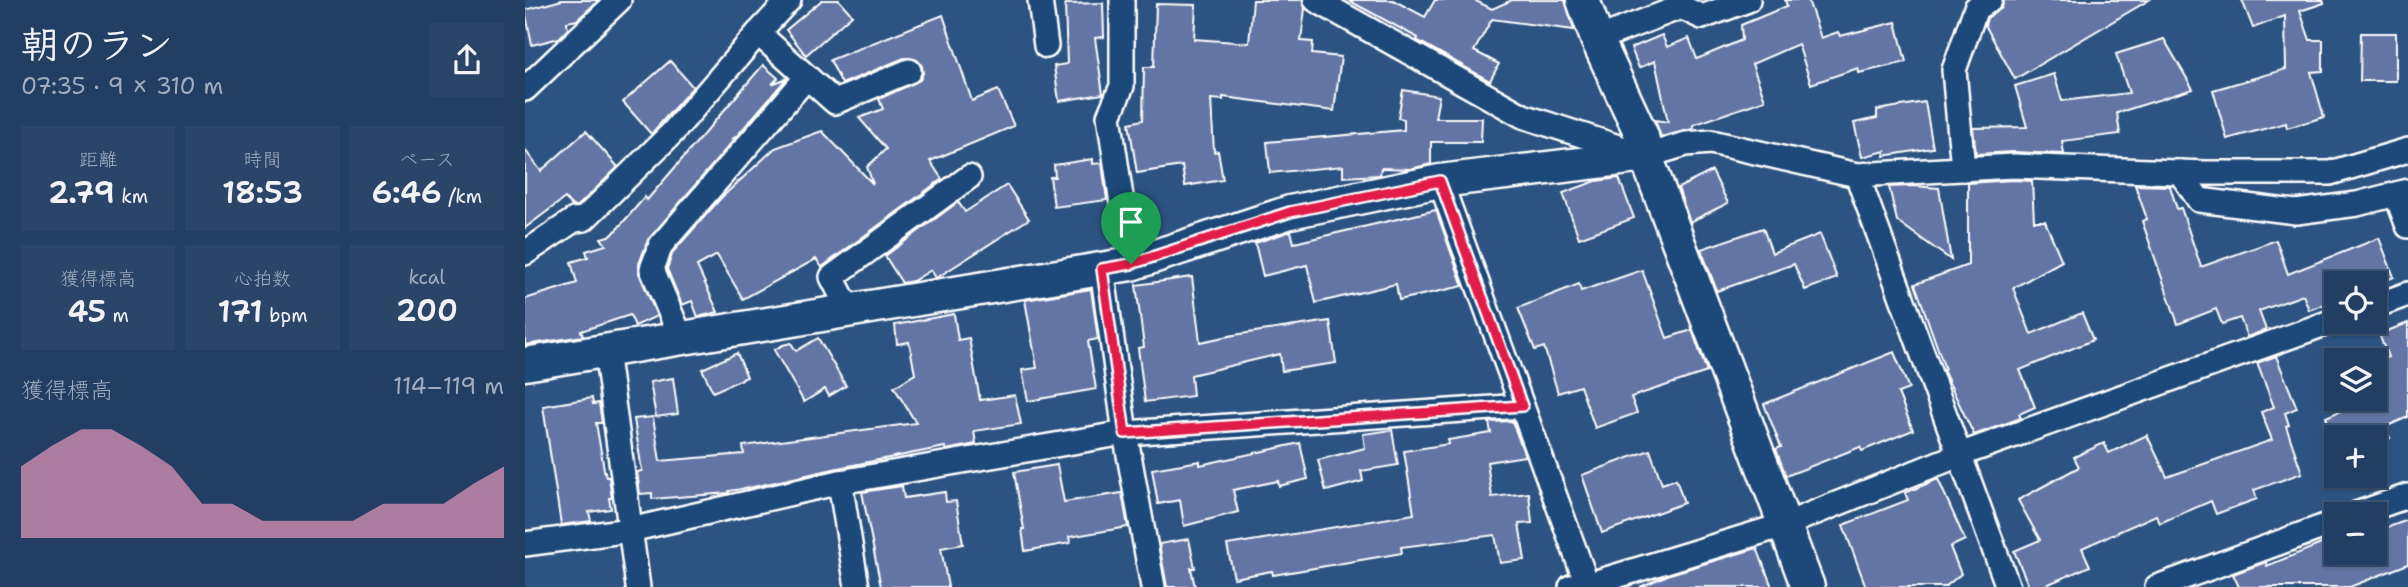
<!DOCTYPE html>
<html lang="ja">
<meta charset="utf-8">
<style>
body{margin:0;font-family:"Shantell Sans","Klee One",sans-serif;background:#2a4568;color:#f1f3f6;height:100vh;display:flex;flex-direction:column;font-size:26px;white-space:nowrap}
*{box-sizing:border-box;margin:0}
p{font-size:23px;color:#a2aebe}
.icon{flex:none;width:38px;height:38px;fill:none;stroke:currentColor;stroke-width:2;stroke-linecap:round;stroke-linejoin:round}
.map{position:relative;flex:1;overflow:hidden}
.panel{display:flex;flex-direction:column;background:#223e62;width:525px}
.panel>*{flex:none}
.controls{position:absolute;left:1799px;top:271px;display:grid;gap:14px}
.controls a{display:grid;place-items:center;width:63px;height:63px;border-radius:0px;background:#223e62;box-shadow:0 2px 5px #0004,0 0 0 2px #3f5777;font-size:35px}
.pin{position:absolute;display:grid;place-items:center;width:60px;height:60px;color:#fff;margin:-72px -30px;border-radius:50% 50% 50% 0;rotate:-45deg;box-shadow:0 0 7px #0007}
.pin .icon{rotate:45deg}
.round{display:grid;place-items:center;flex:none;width:74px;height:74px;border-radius:0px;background:#2a4568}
.head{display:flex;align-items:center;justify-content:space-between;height:119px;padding:0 21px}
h1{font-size:38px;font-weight:600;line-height:52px}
.stats{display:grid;grid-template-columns:repeat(3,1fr);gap:10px;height:119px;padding:7px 21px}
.stats div{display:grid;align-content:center;border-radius:0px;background:#2a4568;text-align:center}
.stats b{font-size:30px;font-weight:600}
.stats small{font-size:19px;font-weight:400}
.stats p{font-size:19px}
.chart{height:196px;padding:14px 21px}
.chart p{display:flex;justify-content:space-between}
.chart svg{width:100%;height:126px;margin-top:7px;fill:#e797bd;opacity:.7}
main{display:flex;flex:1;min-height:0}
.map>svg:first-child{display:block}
</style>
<main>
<section class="panel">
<div class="head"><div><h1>朝のラン</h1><p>07:35 · 9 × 310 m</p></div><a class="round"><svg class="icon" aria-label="share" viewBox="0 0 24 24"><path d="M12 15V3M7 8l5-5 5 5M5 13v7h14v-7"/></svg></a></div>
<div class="stats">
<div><p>距離</p><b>2.79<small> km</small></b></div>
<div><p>時間</p><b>18:53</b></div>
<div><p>ペース</p><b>6:46<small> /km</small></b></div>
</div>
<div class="stats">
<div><p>獲得標高</p><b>45<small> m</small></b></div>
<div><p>心拍数</p><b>171<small> bpm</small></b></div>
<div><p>kcal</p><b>200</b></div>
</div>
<div class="chart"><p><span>獲得標高</span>114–119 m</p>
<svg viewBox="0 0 160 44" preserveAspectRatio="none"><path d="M0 44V19L10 12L20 6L30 6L40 12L50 19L60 32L70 32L80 38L90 38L100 38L110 38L120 32L130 32L140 32L150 25L160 19V44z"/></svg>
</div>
</section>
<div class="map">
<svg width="1883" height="587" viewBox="0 0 1883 587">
<rect width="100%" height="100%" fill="#2d5382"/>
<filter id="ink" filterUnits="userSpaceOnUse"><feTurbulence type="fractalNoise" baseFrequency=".0143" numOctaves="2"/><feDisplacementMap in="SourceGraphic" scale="14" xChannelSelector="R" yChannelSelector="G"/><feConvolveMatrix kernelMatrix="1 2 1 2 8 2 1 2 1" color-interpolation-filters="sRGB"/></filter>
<g filter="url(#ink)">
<g fill="#6375a4" stroke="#fff" stroke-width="2">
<path d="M37,0h37l-22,20 -10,2 1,7 -9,9 -27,7 -7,-35z"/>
<path d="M297,0h17l13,15 -46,40 -20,-25z"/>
<path d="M728,0h49l3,8 -4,33 12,1 -1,12 29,3 -7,54 -111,-14v3l-12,-1 3,53 4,-1 5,29 -38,6 -3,-20 -45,7 -8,-50 14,-3 1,-53h10l2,-63 40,1 -2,34 55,4z"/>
<path d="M823,0h45l32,17 10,-17h39l18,9 20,-9h53l9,30 -82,-11 -18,32 25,13 -9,17 -73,-41 1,-2z"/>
<path d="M1260,0h23l13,38 17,-6 2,4 56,-14 10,40 -47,11 -1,-5 -47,16 -13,-40 -46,20 13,36 -72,25 1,3 -5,2 -28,7 -6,-17 13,2 -13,-61 -16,7 -8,-20 31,-13 5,12 22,-9 8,21 45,-19 -1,-15 46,-19z"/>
<path d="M1479,0h145l-134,79 -30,-54 2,-7 15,-10z"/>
<path d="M1717,0h81l1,3 -24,8 10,29h13v31l-12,1 13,45 -37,11 -1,-5 -59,16 -14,-49 73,-21 -1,-53 -32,12z"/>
<path d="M578,3l1,34 -9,1 8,56 -44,7 -5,-35 13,-2 -2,-60z"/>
<path d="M418,15l29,86 26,-11 16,36 -84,35 12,18 -120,88 -6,-8 -73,40 -26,-44 -20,11 21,46 -20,5 -6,-16 -10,4 -15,-36 6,-17 48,-54 54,-50 47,-17 51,53 -6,-17 19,-18 -27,-31 24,-9 -4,-10 41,-19 3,-7 -1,-7 -5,-6 -13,-2 -62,26 -12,-24z"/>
<path d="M1836,33h35v48h-36z"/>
<path d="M1639,39l29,50 -76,24 3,21 -58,7 2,13 -51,-2 -37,2 -3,-26 54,-1 -12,-41 39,-12 8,27 67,-8 -13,-39z"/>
<path d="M145,61l23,26 -42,47 -28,-32z"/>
<path d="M238,65l15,13 -6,6 15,-6 -51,59 -4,2 1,2 -85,99 -9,24v9l18,43 -22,10 -5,-11 -49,16 2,5 -58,9v-46l52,-16 -6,-21 17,-5 -2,-6 20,-6 -5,-7 11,-3 33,-38 2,3z"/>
<path d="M878,90l36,6 -4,22h47l-1,24h-50v22l-21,5 -29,-1 -1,7 -37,2v-11l-73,7 -3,-31 137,-12v-11l-6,-1z"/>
<path d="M1400,102l8,46 -49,8 1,-5 -23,6 -8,-34 23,-5v-8z"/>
<path d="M61,131l32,36 -40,39h-6l-7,-8 -40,30v-78l16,21z"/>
<path d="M568,159v5l9,-1 5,37 -53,7 -4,-30h5l-1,-12z"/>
<path d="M1187,171l16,32 -38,19 -12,-34z"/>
<path d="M1094,178l15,40 -55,20 -16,-45 33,-12z"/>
<path d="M1488,180l19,1 2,40h11l17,40 -49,27 18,46 51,-21 11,27 -73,30 15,37 -16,7 2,4 -47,17 -31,-65 2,-1 -30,-85 53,-19v-82z"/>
<path d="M482,185l22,34 -91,58 -2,1 -5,-8 -18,11 -11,2 -17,-27 73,-54 7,10z"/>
<path d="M1610,185l35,1 7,23 4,-1 20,59 75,-27 12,34 91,-36 15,39 -17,7h-41v16l-27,10 -6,-15 -44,16 7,19 -19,7 -7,-19 -18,6 -6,-15 -38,15 -36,-103 5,-2z"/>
<path d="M1388,186l26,2 12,72 -54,-39 -8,-34z"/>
<path d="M911,210l27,76 -64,14 -3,-16 -80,19 -9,-38 -44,11 -8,-33 36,-12 3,12z"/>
<path d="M1238,228l9,25 48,-19 17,44 -32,12 -11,-26 -77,27 -16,-42z"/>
<path d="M1117,270l25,68 25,-8 15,42 -76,25 6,16 -42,15 -15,-42 -22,7 -14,-46 -9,3 -17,-42 61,-24 2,7z"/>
<path d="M667,277l8,65 34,-7 96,-14 6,42 -54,8 -2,-17 -89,21 2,21 -48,6 -7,-54 6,-1 -8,-62z"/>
<path d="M566,289l7,50 -10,2 8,48 -68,12 -6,-31 15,-2 -12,-68z"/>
<path d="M429,314l4,26 11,-2 11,62 35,-5 6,29 -47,7 2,13 -30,6 -1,-3 -107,21 -85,19 -24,4v2l-77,6v-6l-12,1 -3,-22 5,-1 -8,-52 19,-2 7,44 84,-7 -1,-8 173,-23 -22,-36 21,-13 -6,-32 -12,2 -2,-19z"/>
<path d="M1883,323v94l-23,10 5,11h-56l-8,-21 42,-18h7v-38l13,-4 -9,-23z"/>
<path d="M293,338l28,48 -17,10 -4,-7 -21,13 -30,-52 9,-5 8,-2 5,8z"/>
<path d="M1369,352l15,37 -11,4 15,37 -51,21 -2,-4 -74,29 -10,-27 5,-2 -17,-43z"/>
<path d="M212,353l10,24 -34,15 -11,-23z"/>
<path d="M1751,356l21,52 -12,5 4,12 -3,1 16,47 -48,17 3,9 -41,15 -5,-13 -51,22 -4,-8 -74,33 8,18 -48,21h-13l-15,-36 26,-11 -22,-40 61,-33 -5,-10 30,-14 5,10 38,-18 20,42 105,-37 -11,-28 13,-5 -17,-44z"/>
<path d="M148,378l5,36 -22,3 -6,-35z"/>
<path d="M67,398l1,6 6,-1 3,20h-6l8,46 2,8h3l3,21h-3l2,11 -22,3 2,9 -30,4 -18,-119z"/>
<path d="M987,421l13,35 -38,6 5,35 37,-4 3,30 -13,1 6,36 -25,3 -5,-28 -94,12 1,6 -129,22 -1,-4 -38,7 -7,-33 187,-31 -10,-63 45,-7 -1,-4 43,-7 -2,-11z"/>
<path d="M867,430l6,35 -37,6 2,10 -37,10 -8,-31 47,-12 -2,-14z"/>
<path d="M775,443l8,36 -29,7 -1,-5 -45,9 5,22 -54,14 -4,-26 -22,4 -6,-35 48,-8v4z"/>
<path d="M1125,450l12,34 14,-5 8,24 -82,30 -20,-58z"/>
<path d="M532,465l7,37 58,-9 6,34 -59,10 1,6 -45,8 -3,-22h2l-10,-57z"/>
<path d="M1413,479l27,61 -15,7 11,27 -16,13h-79l-23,-62 65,-25 -3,-7z"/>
<path d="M377,486l2,12 41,-6 1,10 10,-1 7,43 -22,4 7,39h-67l-19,-95z"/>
<path d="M1883,520v44l-58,23h-111l-6,-13 33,-12 1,4 59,-24 5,11h44v-21z"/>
<path d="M664,539l6,29h-4l4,19h-28l-8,-43z"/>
<path d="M1232,548l15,39h-132l30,-13z"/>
</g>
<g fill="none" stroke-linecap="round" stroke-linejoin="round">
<g stroke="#fff" stroke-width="28">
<g id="street">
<path d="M515,0l6,46"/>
<path d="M597,0v86l-13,30 22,148"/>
<path d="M791,0l207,116 123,40 40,-12 25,-2 146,33 156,-9 193,7h124l78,-23"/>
<path d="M233,33l31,-33"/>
<path d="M1072,39l84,-32 21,10 46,-17"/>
<path d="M0,89l94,-89"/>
<path d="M1438,169l-9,-99 22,-62 14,-8"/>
<path d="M1655,172l19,28 97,12 61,-8 51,-13"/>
<path d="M1332,175l151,412"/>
<path d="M915,181l148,406"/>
<path d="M1871,194l12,32"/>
<path d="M0,253l49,-33 10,-1 88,-86 86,-100 49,44"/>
<path d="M577,269l23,164 28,154"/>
<path d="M1850,306l33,-12"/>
<path d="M324,310l-17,-33 137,-100"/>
<path d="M156,338l-29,-69 9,-24 146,-168 28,25 74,-31"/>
<path d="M81,350l32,237"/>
<path d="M315,482l17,105"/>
<path d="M1831,514l52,-18"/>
<path d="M0,544l105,-14 210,-48 285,-49 397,-27"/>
<path d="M1046,587l16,-2 197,-60 175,-70 377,-135"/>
<path d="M1632,587l179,-65"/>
</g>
</g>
<g stroke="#fff" stroke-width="37">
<g id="secondary">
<path d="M1058,0l14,39 45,97 4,20 162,431"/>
<path d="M0,364l606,-100 159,-52 150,-31 206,-25"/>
</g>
</g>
<use href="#street" stroke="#1f4a7a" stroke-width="23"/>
<use href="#secondary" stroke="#1f4a7a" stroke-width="32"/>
</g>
</g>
<g fill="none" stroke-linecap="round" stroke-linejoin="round" filter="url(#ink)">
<g stroke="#fff" stroke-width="14">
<path id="route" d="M915,181l82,225 -397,27 -23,-164 29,-5 159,-52z"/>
</g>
<use href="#route" stroke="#e11d48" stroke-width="9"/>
</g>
</svg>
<div class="controls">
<a><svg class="icon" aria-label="locate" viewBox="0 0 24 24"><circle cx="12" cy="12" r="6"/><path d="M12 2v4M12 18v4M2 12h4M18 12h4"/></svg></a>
<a><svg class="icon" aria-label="layers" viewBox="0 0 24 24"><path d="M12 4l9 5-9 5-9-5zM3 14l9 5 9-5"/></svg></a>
<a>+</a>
<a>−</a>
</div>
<div class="pin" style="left:606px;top:264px;background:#1e9e55"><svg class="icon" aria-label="arrive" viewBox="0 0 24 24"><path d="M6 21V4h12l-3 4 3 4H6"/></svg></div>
</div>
</main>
